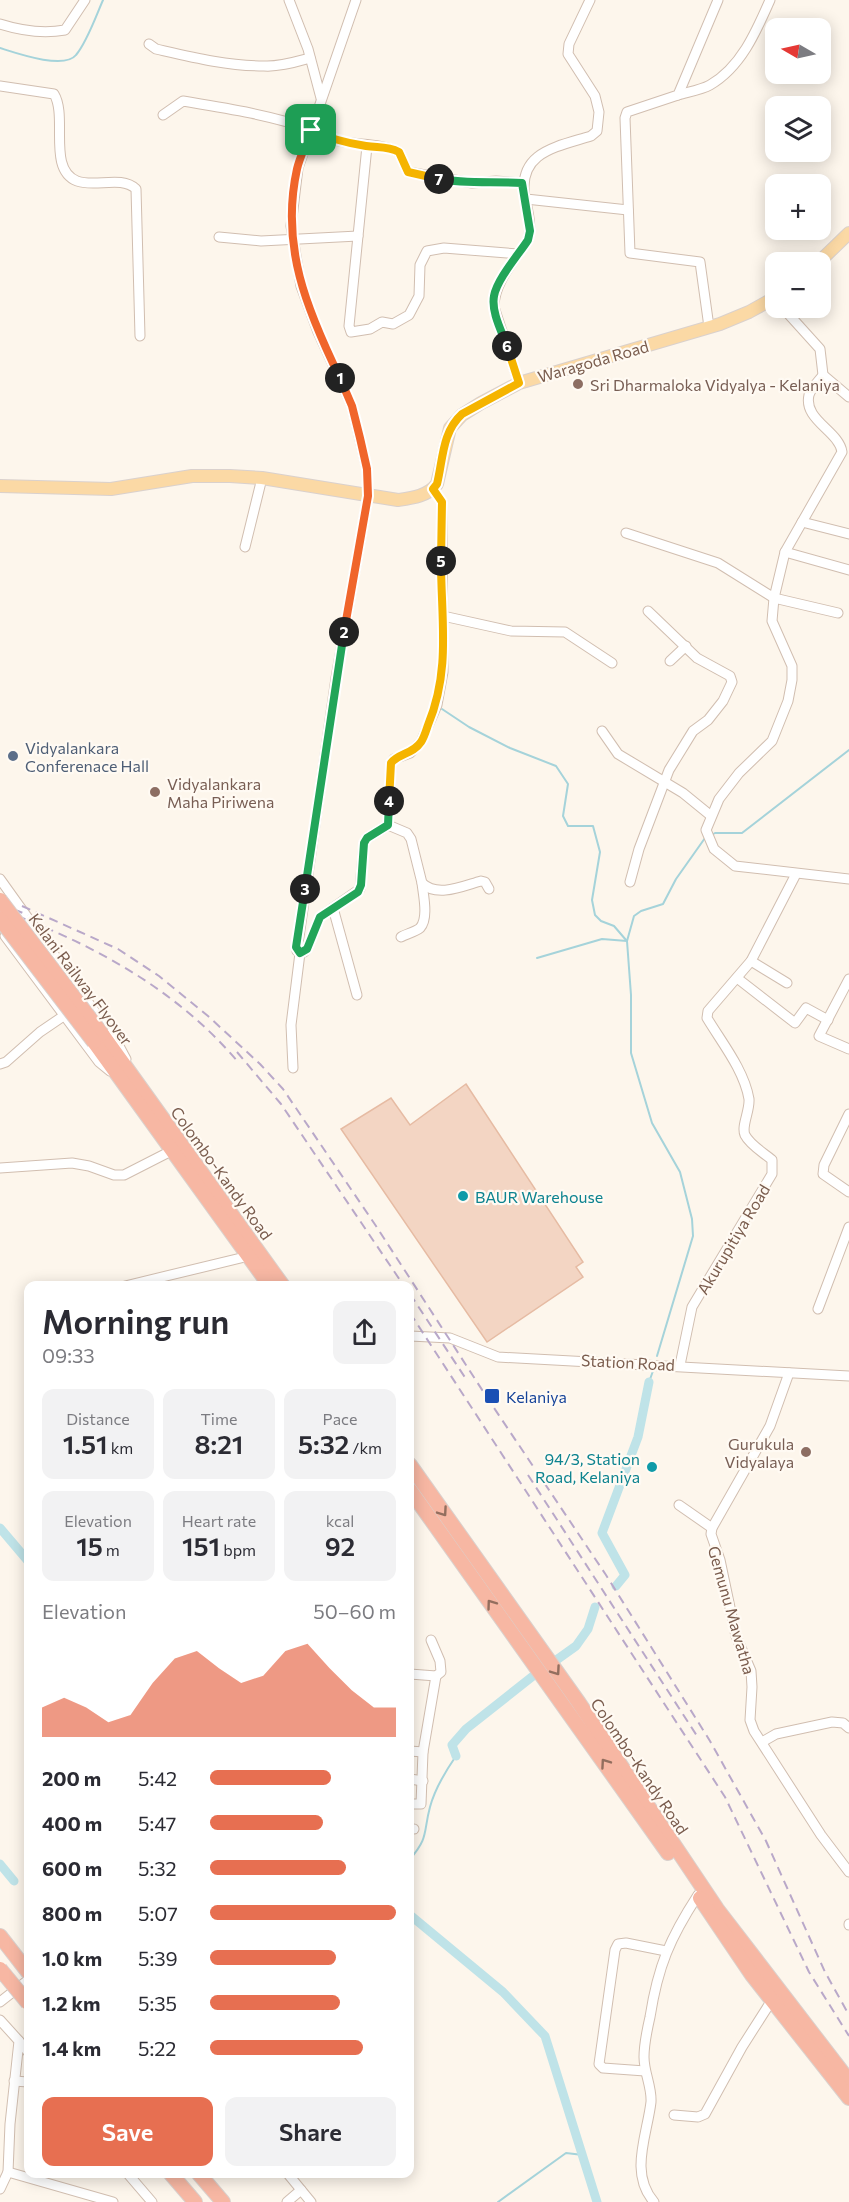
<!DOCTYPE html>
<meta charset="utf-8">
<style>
body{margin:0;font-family:Commissioner,sans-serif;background:#f2f2f3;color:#2b2b33;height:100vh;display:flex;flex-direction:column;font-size:22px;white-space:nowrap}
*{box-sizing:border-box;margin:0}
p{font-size:20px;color:#7c7c81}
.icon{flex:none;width:33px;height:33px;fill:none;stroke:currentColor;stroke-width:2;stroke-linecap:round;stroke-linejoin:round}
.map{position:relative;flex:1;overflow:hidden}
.sheet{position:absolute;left:24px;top:1281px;width:390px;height:897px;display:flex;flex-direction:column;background:#fff;border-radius:12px;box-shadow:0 3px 15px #0003}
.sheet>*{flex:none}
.needle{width:39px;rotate:279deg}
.fabs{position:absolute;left:765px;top:18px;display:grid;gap:12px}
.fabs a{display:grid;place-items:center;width:66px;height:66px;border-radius:12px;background:#fff;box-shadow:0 3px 15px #0003;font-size:30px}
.pin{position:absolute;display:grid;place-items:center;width:51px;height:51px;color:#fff;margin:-26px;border-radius:12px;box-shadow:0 3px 9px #0006}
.km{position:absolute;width:30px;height:30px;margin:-15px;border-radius:50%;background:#222;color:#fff;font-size:16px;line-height:30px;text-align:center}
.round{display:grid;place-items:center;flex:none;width:63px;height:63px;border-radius:12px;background:#f2f2f3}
.headline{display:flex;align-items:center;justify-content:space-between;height:102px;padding:0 18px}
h1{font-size:33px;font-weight:600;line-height:45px}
.figures{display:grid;grid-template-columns:repeat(3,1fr);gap:9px;height:102px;padding:6px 18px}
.figures div{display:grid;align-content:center;border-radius:12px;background:#f2f2f3;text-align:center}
.figures b{font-size:26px;font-weight:600}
.figures small{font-size:16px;font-weight:400}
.figures p{font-size:16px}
.chart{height:168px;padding:12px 18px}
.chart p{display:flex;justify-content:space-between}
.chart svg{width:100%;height:108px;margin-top:6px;fill:#e76f51;opacity:.7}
.primary-button{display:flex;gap:12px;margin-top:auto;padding:12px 18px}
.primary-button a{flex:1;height:69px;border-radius:12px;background:#e76f51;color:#fff;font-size:24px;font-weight:600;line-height:69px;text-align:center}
.primary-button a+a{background:#f2f2f3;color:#2b2b33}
ul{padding:0 18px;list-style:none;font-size:20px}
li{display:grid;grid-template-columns:96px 72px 1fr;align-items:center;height:45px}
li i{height:15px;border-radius:8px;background:#e76f51}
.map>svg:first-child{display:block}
</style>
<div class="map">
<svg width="849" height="2202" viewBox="0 0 849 2202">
<rect width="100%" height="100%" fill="#fdf6ec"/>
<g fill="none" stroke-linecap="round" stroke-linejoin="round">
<g stroke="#a5d3da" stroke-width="2">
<path d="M0,48c16,5 64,22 76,7 11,-13 20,-39 27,-55"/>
<path d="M442,709l27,18 41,21 46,18 12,18 -5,32 5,10h25l7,26 -8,48 3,15 6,6 13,5 12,14"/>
<path d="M710,836l5,-3h27l107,-83"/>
<path d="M537,958l65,-19 25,2"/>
<path d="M657,1356l36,-120 -1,-17 -12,-47 -28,-49 -21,-70v-58l-4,-54 7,-25 7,-5 22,-7 13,-25 29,-41"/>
<path d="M649,1382l4,-11"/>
<path d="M410,1859c19,-22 13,-26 20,-52 5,-19 15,-35 26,-51"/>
<path d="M498,2202l68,-49 17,2"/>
</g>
<g stroke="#bfe3e8" stroke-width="9">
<path d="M0,1528l28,33"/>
<path d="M616,1586l9,-11 -23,-42 36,-96 11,-55"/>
<path d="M555,1661l21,-15 12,-17 7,-22"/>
<path d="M456,1756l-4,-11 14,-16 67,-53"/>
<path d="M0,1864l14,17"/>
<path d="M410,1915l93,77 42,44 52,166"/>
</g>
</g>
<path fill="#f3d5c3" stroke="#e6bba3" stroke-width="1.5" d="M466,1084l117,178 -7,5 7,10 -96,65 -146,-213 50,-31 19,27z"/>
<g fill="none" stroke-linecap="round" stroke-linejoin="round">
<g stroke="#d1beb0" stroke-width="11">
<g id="minor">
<path d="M289,0l19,49 13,49"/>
<path d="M356,0l-58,168 -7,58 10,60 17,46 34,74 15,63 1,27 -32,182 -39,273 7,1 3,-3 13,-32 40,-28 4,-46 3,-5 21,-13"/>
<path d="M0,24c22,7 42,10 65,6l20,-30"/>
<path d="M149,44l7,5c35,8 71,17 108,17 15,1 31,-4 46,-8"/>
<path d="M0,86l54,8c14,23 -7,75 23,87 18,7 44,-6 59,8l4,147"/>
<path d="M678,95c10,-3 23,-5 32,-10 31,-18 46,-53 60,-85"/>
<path d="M163,115l20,-14c42,7 87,14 127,28 7,3 14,8 21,10 22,7 47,3 68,13l9,20 64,11 24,-2 26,2"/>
<path d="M367,146l-18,180 2,6 19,-3 12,-7 11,2 16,-9 10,-19 1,-31 7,-14 17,-3 74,6"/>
<path d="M526,199l102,11"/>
<path d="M219,237l42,4 97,-5"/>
<path d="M783,308l37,41 3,26c-4,6 -12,13 -14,20 -6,25 30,36 33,57l-57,100 -11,46 -2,23 20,45v14l-4,21 -16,40 -33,32 -20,26 -13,31 8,19 21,17 114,13"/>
<path d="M709,327l-9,-65 -70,-9 -5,-135 2,-6 51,-17 40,-95"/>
<path d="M823,375l26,22"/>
<path d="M519,383l-25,-76c0,-25 21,-47 34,-67 4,-14 0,-29 -3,-42 -8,-46 31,-51 66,-62l6,-5 2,-19 -4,-16 -27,-42 1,-10 21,-44"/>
<path d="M802,522l47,12"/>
<path d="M626,533l92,30 56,35 64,15"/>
<path d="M245,547l17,-69"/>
<path d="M785,552l64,18"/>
<path d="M443,616l68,15 54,1 47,31"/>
<path d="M670,661l16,-15"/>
<path d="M602,731l16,23 65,39 27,22"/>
<path d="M388,825l3,-62 3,-4 16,-6 11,-11 16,-37 6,-33 -1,-170 -9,-13"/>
<path d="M388,825l19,8 4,6 11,44c15,15 41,3 59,-2l4,1 4,7"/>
<path d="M0,879l118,165 8,15"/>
<path d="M630,882l9,-33 30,-79 24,-39 15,-11 15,-19 9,-19 -2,-6 -33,-18 -49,-47"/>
<path d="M333,908l24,87"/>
<path d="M5,936l94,126 11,9"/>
<path d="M401,937c5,-3 14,-5 19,-9 9,-10 3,-34 2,-45"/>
<path d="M751,961l36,22"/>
<path d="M737,978l58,45 11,-15 22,12"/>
<path d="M849,979l-30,57 30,13"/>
<path d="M0,1064l6,-2 34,-30 25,-17"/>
<path d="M293,1068l-2,-43 9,-72"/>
<path d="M849,1114l-25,51 -1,9 26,18"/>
<path d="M0,1168l72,-5 17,3 25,9h10l49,-25"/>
<path d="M125,1286l124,-30"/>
<path d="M818,1309l31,-82"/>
<path d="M410,1336l40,2 48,19 351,19"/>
<path d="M680,1365l12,-58 80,-133v-14c-8,-7 -22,-15 -27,-25 -4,-9 5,-24 4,-36 -5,-29 -27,-56 -42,-81l1,-7 43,-50 45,-87"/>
<path d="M789,1373l-19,53 -58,102 -1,6 9,26 16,76 15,35 1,16 -2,33 4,11 67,104 28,37"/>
<path d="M679,1505l33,23"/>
<path d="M410,1674l26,2 5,-4 -1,-11 -9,-21"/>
<path d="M762,1742l14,-8 56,-12 11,1 6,5"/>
<path d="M410,1751l13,1"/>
<path d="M410,1779l13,2"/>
<path d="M410,1804h11l2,-52 13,-76"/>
<path d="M410,1829h4"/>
<path d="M849,1924v1"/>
<path d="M0,2002l28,-22"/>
<path d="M0,2020l19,21 -9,83 -2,48 -8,17"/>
<path d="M19,2041l9,11"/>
<path d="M645,2071l-42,-3 -4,-4 16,-114 3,-6 8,-1 40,8"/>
<path d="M14,2081l14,1"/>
<path d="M674,2115l24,2 7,-3 37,-67 30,-47"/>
<path d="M8,2172l105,30"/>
<path d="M128,2174l24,28"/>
<path d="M288,2174l23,28"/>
<path d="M287,2202l14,-12"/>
<path d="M654,2202c-25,-29 -7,-66 -3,-100 1,-15 -7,-29 -7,-45 0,-13 3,-27 6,-40 8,-51 20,-79 48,-122"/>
</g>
</g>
<g stroke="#dad1cd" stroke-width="14">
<g id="major">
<path d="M819,262l30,-29"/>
<path d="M0,486l111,3 81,-13h38l32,2 136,22c14,-2 30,-4 39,-16l13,-56 12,-13 19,-12 38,-20 201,-59 29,-12 27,-15"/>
</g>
</g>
<g stroke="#dad1cd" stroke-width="16">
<g id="highway">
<path d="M102,1034l181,252"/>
<path d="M94,1042l176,244"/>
<path d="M410,1465l169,238 138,206 132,172"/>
<path d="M410,1490l258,363"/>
<path d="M700,1898l52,77 97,123"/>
<path d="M0,1936l28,36"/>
<path d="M171,2174l24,28"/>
<path d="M199,2174l24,28"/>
</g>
</g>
<use href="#minor" stroke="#fff" stroke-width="9"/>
<use href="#major" stroke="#fbd9a5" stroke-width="12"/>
<use href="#highway" stroke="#f7b7a3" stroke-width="14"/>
<g stroke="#b9a8c9" stroke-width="2" stroke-dasharray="9 6" stroke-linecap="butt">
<path d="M0,904l28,11"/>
<path d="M22,906l96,43 41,27 49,40 52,48 23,25 93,137 112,173 118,176 104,166 56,100 59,131 24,43"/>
<path d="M17,916c83,32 163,77 221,146"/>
<path d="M237,1052l44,52 123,182"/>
<path d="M410,1294l56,85"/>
<path d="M410,1313l315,484 84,175 40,64"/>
<path d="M528,1475l171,264"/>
</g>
<g stroke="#dad1cd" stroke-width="16" stroke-linecap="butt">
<g id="highway-bridge">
<path d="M0,900l102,134"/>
<path d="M0,919l94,123"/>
<path d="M0,1969l28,34"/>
</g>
</g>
<use href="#highway-bridge" stroke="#f7b7a3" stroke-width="14"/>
</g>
<defs><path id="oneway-chevron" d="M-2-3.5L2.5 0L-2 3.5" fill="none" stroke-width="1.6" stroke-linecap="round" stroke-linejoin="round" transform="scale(1.5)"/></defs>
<g stroke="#936e5e">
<use href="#oneway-chevron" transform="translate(443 1512) rotate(55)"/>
<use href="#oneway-chevron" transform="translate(491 1604) rotate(-126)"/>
<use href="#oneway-chevron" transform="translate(556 1671) rotate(55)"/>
<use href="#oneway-chevron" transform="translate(605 1763) rotate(-125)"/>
</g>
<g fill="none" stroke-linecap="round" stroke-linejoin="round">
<g stroke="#fff" stroke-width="12">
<path id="split-1" d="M311,130c-4,13 -11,26 -14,39 -17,77 10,141 43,209"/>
</g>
<g stroke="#fff" stroke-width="12">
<path id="split-2" d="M340,378l12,28 8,32 7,31 1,27 -24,136"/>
</g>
<g stroke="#fff" stroke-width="12">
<path id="split-3" d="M305,889l39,-257"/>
</g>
<g stroke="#fff" stroke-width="12">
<path id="split-4" d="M305,889l-9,58 4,6 7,-4 13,-32 38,-25 3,-7 3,-42 3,-5 21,-13 1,-24"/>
</g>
<g stroke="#fff" stroke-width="12">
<path id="split-5" d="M389,801l2,-38c8,-10 22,-9 30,-21 3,-4 5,-11 7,-17 23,-55 13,-106 13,-164"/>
</g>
<g stroke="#fff" stroke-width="12">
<path id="split-6" d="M441,561l1,-59 -9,-13 4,-5c6,-24 5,-52 25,-70l57,-31 -12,-37"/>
</g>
<g stroke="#fff" stroke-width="12">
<path id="split-7" d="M439,179c28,5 55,2 83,4l8,48 -2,9c-9,14 -31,39 -34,56 -3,16 8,36 13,50"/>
</g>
<g stroke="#fff" stroke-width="12">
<path id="split-8" d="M311,130c17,8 35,13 55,16 12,2 21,0 33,6l9,20 31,7"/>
</g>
<use href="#split-1" stroke="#f0652b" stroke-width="8"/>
<use href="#split-2" stroke="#f0652b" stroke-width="8"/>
<use href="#split-3" stroke="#22a559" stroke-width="8"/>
<use href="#split-4" stroke="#22a559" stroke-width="8"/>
<use href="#split-5" stroke="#f5b400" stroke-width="8"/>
<use href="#split-6" stroke="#f5b400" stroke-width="8"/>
<use href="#split-7" stroke="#22a559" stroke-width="8"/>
<use href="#split-8" stroke="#f5b400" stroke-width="8"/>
</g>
<g fill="#8d6e63" stroke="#fffaf3" stroke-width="2">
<circle cx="578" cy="384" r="6"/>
<circle cx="155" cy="792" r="6"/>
<circle cx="806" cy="1452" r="6"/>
</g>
<circle fill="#5c6f8a" stroke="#fffaf3" stroke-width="2" cx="13" cy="756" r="6"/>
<g fill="#0f9aa8" stroke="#fffaf3" stroke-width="2">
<circle cx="463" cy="1196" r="6"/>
<circle cx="652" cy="1467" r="6"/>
</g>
<rect fill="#1a4fb4" stroke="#fffaf3" stroke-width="2" x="484" y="1388" width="16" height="16" rx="3"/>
<g text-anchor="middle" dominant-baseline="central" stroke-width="4.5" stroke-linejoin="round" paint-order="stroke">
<g font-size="16" fill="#7a5c4d" stroke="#fffaf3">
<text transform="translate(593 361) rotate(-16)">Waragoda Road</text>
<text transform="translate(81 979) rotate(53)">Kelani Railway Flyover</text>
<text transform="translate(222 1173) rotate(54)">Colombo-Kandy Road</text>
<text transform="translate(733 1239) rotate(-59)">Akurupitiya Road</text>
<text transform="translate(628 1362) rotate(3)">Station Road</text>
<text transform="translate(732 1610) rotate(74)">Gemunu Mawatha</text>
<text transform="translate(640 1766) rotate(56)">Colombo-Kandy Road</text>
</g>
<g font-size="16" fill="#785e54" stroke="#fffaf3" text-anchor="start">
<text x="590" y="384">Sri Dharmaloka Vidyalya - Kelaniya</text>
<text x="167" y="783">Vidyalankara<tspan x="167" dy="18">Maha Piriwena</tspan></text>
<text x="794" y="1443" text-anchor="end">Gurukula<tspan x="794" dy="18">Vidyalaya</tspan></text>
</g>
<g font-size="16" fill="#4e5e75" stroke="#fffaf3" text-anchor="start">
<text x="25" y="747">Vidyalankara<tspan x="25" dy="18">Conferenace Hall</tspan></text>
</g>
<g font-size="16" fill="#0d838f" stroke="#fffaf3" text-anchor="start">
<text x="475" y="1196">BAUR Warehouse</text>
<text x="640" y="1458" text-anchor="end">94/3, Station<tspan x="640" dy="18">Road, Kelaniya</tspan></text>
</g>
<g font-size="16" fill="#164399" stroke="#fffaf3" text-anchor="start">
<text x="506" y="1396">Kelaniya</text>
</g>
</g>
</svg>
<div class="fabs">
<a><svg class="needle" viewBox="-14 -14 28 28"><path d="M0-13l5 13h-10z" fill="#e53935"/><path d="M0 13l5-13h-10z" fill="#7c7c81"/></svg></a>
<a><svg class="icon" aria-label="layers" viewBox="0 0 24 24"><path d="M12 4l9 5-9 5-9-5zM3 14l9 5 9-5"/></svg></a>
<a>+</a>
<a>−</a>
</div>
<div class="pin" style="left:311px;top:130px;background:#1e9e55"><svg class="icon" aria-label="arrive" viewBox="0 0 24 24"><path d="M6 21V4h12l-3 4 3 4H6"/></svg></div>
<b class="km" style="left:340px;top:378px">1</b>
<b class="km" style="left:344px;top:632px">2</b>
<b class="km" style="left:305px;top:889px">3</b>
<b class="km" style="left:389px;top:801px">4</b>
<b class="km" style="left:441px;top:561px">5</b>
<b class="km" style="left:507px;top:346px">6</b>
<b class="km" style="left:439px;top:179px">7</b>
<section class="sheet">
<div class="headline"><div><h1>Morning run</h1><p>09:33</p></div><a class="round"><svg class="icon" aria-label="share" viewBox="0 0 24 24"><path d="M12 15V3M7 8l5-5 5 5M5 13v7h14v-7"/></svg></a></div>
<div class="figures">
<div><p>Distance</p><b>1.51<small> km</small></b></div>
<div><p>Time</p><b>8:21</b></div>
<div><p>Pace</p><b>5:32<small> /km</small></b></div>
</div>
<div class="figures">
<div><p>Elevation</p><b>15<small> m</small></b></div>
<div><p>Heart rate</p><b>151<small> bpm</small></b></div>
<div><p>kcal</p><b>92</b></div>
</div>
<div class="chart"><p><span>Elevation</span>50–60 m</p>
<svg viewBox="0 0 160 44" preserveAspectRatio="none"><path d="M0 44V32L10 28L20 32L30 38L40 35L50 22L60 12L70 9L80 16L90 22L100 19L110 9L120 6L130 16L140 25L150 32L160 32V44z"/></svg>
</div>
<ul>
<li><b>200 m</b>5:42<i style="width:65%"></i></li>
<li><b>400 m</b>5:47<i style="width:61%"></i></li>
<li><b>600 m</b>5:32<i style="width:73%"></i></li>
<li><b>800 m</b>5:07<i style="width:100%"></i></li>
<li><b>1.0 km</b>5:39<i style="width:68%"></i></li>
<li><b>1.2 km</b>5:35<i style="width:70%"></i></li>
<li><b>1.4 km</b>5:22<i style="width:82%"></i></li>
</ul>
<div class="primary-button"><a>Save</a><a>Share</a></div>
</section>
</div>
